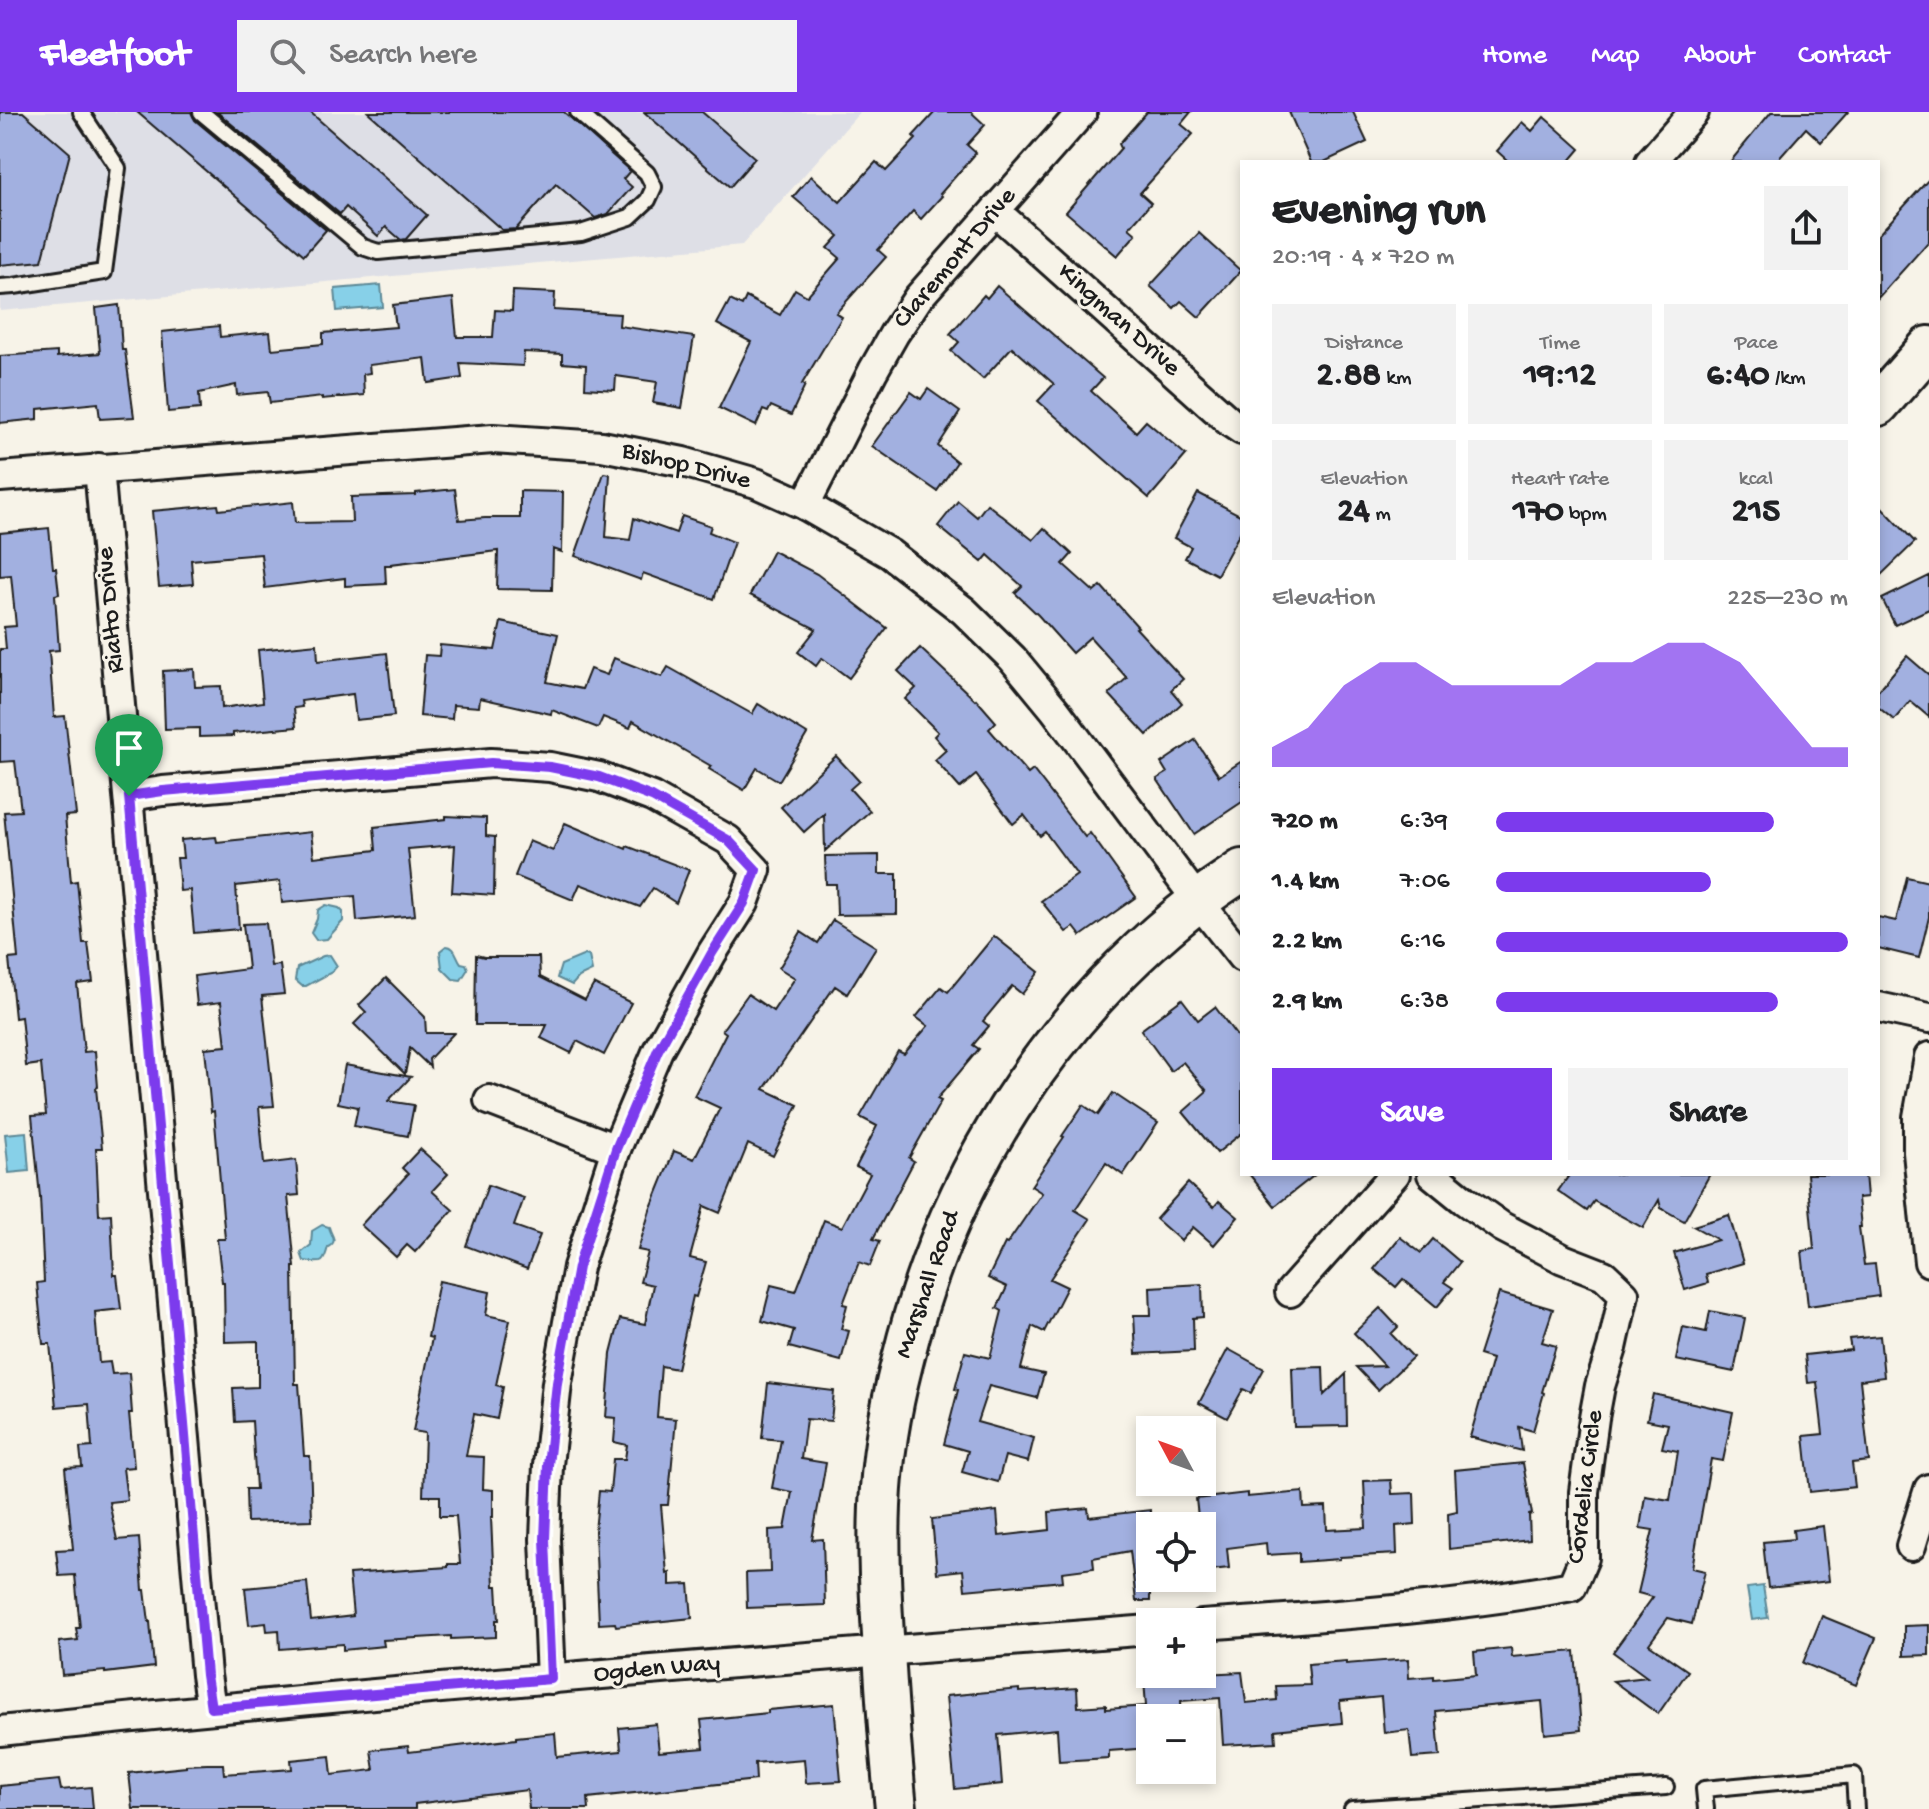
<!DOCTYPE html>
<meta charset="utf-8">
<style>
body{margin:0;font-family:"Gochi Hand",sans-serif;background:#f2f2f2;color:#202124;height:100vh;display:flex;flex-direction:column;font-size:30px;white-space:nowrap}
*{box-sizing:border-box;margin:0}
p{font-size:26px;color:#757577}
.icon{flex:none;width:44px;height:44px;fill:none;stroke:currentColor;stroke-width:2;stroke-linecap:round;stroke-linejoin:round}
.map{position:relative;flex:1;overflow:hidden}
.side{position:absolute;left:1240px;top:48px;width:640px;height:1016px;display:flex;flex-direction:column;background:#fff;border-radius:0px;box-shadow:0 4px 12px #0003}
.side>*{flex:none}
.needle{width:52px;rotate:311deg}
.tools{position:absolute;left:1136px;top:1304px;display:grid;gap:16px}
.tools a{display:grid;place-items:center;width:80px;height:80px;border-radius:0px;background:#fff;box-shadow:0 4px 12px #0003;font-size:40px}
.pin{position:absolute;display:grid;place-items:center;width:68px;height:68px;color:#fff;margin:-82px -34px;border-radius:50% 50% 50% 0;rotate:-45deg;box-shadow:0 0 8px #0007}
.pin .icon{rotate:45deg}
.round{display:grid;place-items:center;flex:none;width:84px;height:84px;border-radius:0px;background:#f2f2f2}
.overview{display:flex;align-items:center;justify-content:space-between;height:136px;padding:0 32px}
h1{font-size:44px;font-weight:800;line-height:60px}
.stats{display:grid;grid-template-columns:repeat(3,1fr);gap:12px;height:136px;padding:8px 32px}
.stats div{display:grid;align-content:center;border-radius:0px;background:#f2f2f2;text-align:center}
.stats b{font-size:34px;font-weight:800}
.stats small{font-size:22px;font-weight:400}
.stats p{font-size:22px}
.chart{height:224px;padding:16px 32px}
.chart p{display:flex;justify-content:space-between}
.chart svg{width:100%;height:144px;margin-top:8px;fill:#7c3aed;opacity:.7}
.primary-button{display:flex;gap:16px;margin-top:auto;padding:16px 32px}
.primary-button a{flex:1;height:92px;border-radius:0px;background:#7c3aed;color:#fff;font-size:32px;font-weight:800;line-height:92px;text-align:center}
.primary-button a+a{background:#f2f2f2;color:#202124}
ul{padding:0 32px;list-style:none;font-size:26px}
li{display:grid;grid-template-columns:128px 96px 1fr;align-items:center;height:60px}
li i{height:20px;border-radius:10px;background:#7c3aed}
header{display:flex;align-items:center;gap:48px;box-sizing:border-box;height:112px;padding:0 40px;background:#7c3aed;color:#fff}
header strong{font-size:38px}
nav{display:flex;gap:44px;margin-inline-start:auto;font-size:28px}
.search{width:560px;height:72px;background:#f2f2f2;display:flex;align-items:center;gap:20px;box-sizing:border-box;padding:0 28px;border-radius:0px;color:#757577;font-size:30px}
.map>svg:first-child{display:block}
</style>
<header>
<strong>Fleetfoot</strong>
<div class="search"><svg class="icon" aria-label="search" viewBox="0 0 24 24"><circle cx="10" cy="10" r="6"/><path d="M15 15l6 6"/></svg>Search here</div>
<nav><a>Home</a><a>Map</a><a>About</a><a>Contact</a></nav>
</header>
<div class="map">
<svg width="1929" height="1697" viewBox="0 0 1929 1697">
<rect width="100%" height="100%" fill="#f7f3e8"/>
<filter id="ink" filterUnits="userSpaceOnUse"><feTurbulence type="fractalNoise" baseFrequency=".0125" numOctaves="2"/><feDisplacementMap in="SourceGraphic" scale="16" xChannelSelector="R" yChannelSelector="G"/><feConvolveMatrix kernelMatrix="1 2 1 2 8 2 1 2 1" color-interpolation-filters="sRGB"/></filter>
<g filter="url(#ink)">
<path fill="#dedfe6" d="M0,0h860l-118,133 -742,66z"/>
<g fill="#87d0e8" stroke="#5c8896" stroke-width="2">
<path d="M381,173l2,22 -46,4 -2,-22z"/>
<path d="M326,793l13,3 4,4v9l-16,18 -11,1 -5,-7 6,-14 1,-9z"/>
<path d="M446,834c10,0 10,11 15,17l5,1 2,5 -7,11 -8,-1 -11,-11 -2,-17z"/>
<path d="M330,843l7,11 -5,6 -26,14h-4l-7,-6 2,-12 26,-12z"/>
<path d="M585,843l4,1 3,15 -13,6 -7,8 -15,-7 4,-13z"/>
<path d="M26,1020l3,39 -20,2 -4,-39z"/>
<path d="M322,1113l7,2c2,9 10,14 -1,20 -5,19 -6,16 -24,14l-3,-8 10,-8 1,-14z"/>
<path d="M1763,1474l5,32 -16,2 -5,-32z"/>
</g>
<g fill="#a2b0e0" stroke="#1c1c1c" stroke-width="2">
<path d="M0,0h23l47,41 -28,108 -42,4z"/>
<path d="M137,0h54l4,8 131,110 -22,25z"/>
<path d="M217,0h93l117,103 -21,24 -5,1 -15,-13 -8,9 -32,-29 -6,7z"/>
<path d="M368,0h196l66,59 -7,8 9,8 -24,27 -13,4 -39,-34 -40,45 -14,1z"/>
<path d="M644,0h58l53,46 -25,29z"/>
<path d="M935,0h36l14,13 -18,20 9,8 -36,41 2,2 -21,23 -8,-8 -35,39 8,7 -50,56 6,4 -40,67 3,1 -14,30 -20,-9 -3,6 -5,-2 -7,16 -37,-18 32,-66 -34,-18 13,-24 12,6 4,-9 34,18 15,-26 12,7 33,-38 -12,-10 11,-12 -46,-39 18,-21 29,26 36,-40 10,9 30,-32 -3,-3z"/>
<path d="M1147,0h44l-10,12 12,10 -53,59 11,10 -22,25 7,6 -19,22 -51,-44 55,-64 -2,-4z"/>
<path d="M1289,0h64l14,30 -43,20h-13z"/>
<path d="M1771,0h77l-27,30 -15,-14 -30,34h-46z"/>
<path d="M1544,5l36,32 -11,13h-60l-12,-11 25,-29 10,9z"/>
<path d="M1929,67v62l-51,57v-63z"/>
<path d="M1199,121l42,38 -42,46 -18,-16 -7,7 -24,-22z"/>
<path d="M997,174l106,92 -12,13 45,41 10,-11 40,34 -37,43 -111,-97 16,-17 -42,-37 -29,32 -32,-28 8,-9 -9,-8 34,-39 3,3z"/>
<path d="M513,179l42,2 -1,17 66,4 -1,12 75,11 -12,71 -29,-5 4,-21 -41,-6 -1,14 -30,-2 1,-23 -24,-2v-9l-38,-2 -1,14 -63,-3 2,15 -34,5 -3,-25 -56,7 1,8 -7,1 1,21 -42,4v-2l-52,6 -2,-11 -31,3 -1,-10 -37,8 1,16 -32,3 -6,-80 57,-6 1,11 50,-5 2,17 51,-5v-11l73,-6 -3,-22 60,-7 4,39h36l2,-27 17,1z"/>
<path d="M119,193l3,45h3l9,67 -34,2 -2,-16 -60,6v10l-38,4v-67l57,-4v5l43,-4 -4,-45z"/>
<path d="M928,277l32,23 -22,34 19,16 -20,29 -65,-45 39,-54 10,7z"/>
<path d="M604,361l6,1 -4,63 24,3 4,-22 42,15 6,-17 29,10 -2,6 25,10 -20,57 -71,-26 -2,7 -66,-24z"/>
<path d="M455,377l4,31 26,-2h35v-27l43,1 -1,60 -9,-3 -1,41 -55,-1 1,-38 -107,13v1h-6l1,19 -41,2v-8l-80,10 -4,-34 -70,6 2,24 -34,3 -7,-76 66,-6 1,5 74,-8 2,21 57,-1 -1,-25 65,-2v-2z"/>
<path d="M1198,381l44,23v13l-25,46 -32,-17 6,-11 -17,-9z"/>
<path d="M958,389l19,16 10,-13 46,36 11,-12 28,26 -9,10 31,28 7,-6 37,41 -2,1 47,51 -12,11 11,13 -35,32 -38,-41 18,-16 -37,-41 -18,16 -34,-38 -23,-22 7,-7 -34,-31 -6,7 -44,-36z"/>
<path d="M1878,391l37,39 -37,36z"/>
<path d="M49,416l4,40h3l3,26 -4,1 4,55 -10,1 5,66 11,-1 11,99 -11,1 6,66 6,-1 6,62h5l5,39 -16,2 7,68 11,-1 3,36 -2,1 6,60h-6l3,67 12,-1 3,61h3l4,34 -26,3 4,51 11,-1 2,12 17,-1 3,40h-3l5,54 -11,1 4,32 -18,2 8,38 22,-2 4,52h2l4,32h1l4,45 -49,6v-2l-43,4 -3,-33 19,-2 -2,-12h4l-5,-53 -16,1 -3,-26 17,-1 -8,-81 17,-1 -2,-19 12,-1 -3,-43 -33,3 -6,-63h-7l-6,-61 7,-1 -4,-85 -8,-81 14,-1 -5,-51 -15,2 -5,-49 -6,1 -6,-59 9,-1 -14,-146 17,-1 -6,-50 -15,1v-113h6l-2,-22 12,-1 -5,-51 -11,1v-43z"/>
<path d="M773,439l44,23 70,54 -38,50 -27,-20 -6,8 -18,-14 18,-23 -66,-34z"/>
<path d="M1929,464v33l-34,16 -13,-26z"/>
<path d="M501,510l57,12 -11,48 35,7 8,-20 17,6 7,-17 48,19 6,-10 84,47 6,-10 49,30 -28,47 -22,-13 -13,22 -35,-21 2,-3 -78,-45 -3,7 -27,-11 -5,11 -46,-18 -1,4 -71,-16 -1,9 -26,-2 -1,14 -32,-3 5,-61 14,1 1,-11 55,5z"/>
<path d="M317,532l1,17 69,-8 7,63 -38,4 -3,-26 -52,7 1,6 -8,1 2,19 -63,6v3l-34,1v-9l-34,1 -2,-58 31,-2 1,18 26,-1 1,22 41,-6 -5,-52z"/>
<path d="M920,536l55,52 1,-1 20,23 -7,7 39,45 5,-4 52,67 5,-4 46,64 -55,39 -7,-9 -8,5 -25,-31 36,-26 -32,-43 -5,4 -16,-21 -11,9 -37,-49 -16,13 -25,-28 11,-10 -12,-14 4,-4 -33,-33 11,-11 -18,-17z"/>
<path d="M1907,544l22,19v42l-19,-16 -16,19 -16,-13v-16z"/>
<path d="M1195,628l24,36 23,-15v41l-48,32 -37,-55 10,-6 -6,-10z"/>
<path d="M836,644l23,25 -9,8 20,22 -45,40 -1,-37 -20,18 -23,-25z"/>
<path d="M446,704l40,2v18l9,1 -1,58 -42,-3 3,-47 -47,4 7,66 -58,6 -2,-25 -73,7 -2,-22 -44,5 3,43 -45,4 -4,-43 -10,1 -3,-33h6l-2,-18 35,-3 1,5 94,-10 3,25 62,-7 -2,-23 72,-8z"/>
<path d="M565,711l61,26 1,-3 62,24 -13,33 -23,-15 -13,19 -60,-23 -7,16 -58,-24 14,-35 24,10z"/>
<path d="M879,743v19h18v40l-60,1 -1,-31h-10l-1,-28z"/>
<path d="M1907,765l22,5v35l-10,41 -41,-10v-31l18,4z"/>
<path d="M833,808l43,27 -29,47 -12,-8 -71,103 34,16 -25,51 -25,-12 -28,69 -16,-7 -14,52 16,4 -10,35 -3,-1 -16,73 -16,-3 -4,51 19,2 -8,86h-7l6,69 3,-1v12l19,-1 3,34 -76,8 -1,-3 -16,1 -4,-93 4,-40 11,1 3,-33h12l2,-14 -13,-3 2,-24 -10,-1 5,-63 9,-35 25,5 8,-39 -13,-3 8,-30 -10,-2 12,-40 24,-59 20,8 26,-51 -26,-12 32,-63 -4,-3 26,-36 25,17 22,-33 -16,-10 22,-36 17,11z"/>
<path d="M266,811l5,43 9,-1 4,29 -22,2 12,110 -15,1 5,57 32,-4 3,35 -11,1 7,71h-2l2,117h4l5,72h6l2,64 -65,2 -1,-33h10l-4,-68 -17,1 -2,-34 25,-1v-46l-33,1 -1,-60h-2l-5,-43h8l-11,-128 -3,1 -6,-64 21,-2 -5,-44 -24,3 -3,-29 54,-7 -5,-45z"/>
<path d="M994,824l45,36 -17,22 -10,-8 -29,35 6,5 -16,19 6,4 -42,50 4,2 -32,57 5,3 -41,78 7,2 -10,25 -11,-4 -16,42 4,1 -6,24 8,2 -8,30 -52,-14 5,-17 -32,-9 9,-36 25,6 28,-71 18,7 28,-53 -14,-7 21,-41 -17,-9 38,-66 6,3 24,-28 -12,-9 25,-30 7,5z"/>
<path d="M476,843l8,2h55l1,20 45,23 9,-16 37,19 -27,52 -27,-14 -6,12 -30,-15 6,-13h-72z"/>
<path d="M386,866l39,39 1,16h28l-25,26 1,8 -20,-19 -5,26 -51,-50 12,-12 -7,-7z"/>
<path d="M1182,887l16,21 17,-13 27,36v90l-25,20 -34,-41 24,-21 -24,-29 -12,9 -30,-41z"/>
<path d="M345,953l66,12 -23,24 26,4 -6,31 -54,-10 4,-19 -20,-4z"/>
<path d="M1113,981l45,30 -35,52 -17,-12 -31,47 15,9 -40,60 17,8 -23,45 -12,-6 -11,43 23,5 -7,24 -48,-12 -12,36 57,16 -6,24 -23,-6 -7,26 -36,-10 6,-21 -24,-7 14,-54 -3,-1 10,-37 25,6 12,-47 -5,-3 10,-21 -19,-9 17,-35 2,1 35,-51 -11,-7 33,-49 -2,-1 21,-31 15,10z"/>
<path d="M420,1037l28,25 -16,17 21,19 -38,42 -8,-7 -11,12 -35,-32 47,-51 -6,-6z"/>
<path d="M1249,1062h67l-41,32z"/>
<path d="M1570,1062h140l-26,47 -23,-13 -2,-8 -16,28 -49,-27 -7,10 -29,-20z"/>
<path d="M1807,1062h58l2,23 -9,1 3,29h-2l5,38 11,-1 4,32 -71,10 -6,-55 12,-2z"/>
<path d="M1188,1071l26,24 5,-6 19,16 -24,28 -21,-18 -12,14 -25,-22z"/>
<path d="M488,1073l36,13 -10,28 26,9 -13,34 -61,-23z"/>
<path d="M1729,1103l14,48 -37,11 2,9 -23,7 -11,-37 44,-13 -25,-14z"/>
<path d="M1400,1125l21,16 12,-14 27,23 -16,20 9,6 -16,19 -34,-28 -7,8 -22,-18z"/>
<path d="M439,1169l51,11 -4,23 24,5 -14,65 7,2 -6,32 -23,-5 -8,42 18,1 -1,32 10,1v27h-2l3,69h3l2,34h-3v17l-45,2v-3l-68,4 1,6 -41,4v-6l-63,5 -1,-19 -12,1 -1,-8 -17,2 -4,-37 62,-6 4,39 42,-5 -4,-42 99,-7v-3h12l-4,-48h-16v-20h-17l2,-63 -12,-2 19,-93 -4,-1z"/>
<path d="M1202,1172l1,33 -10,1 1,33 -58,3 -2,-39h17l-1,-28z"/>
<path d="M1499,1181l54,16 -11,33 14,4 -14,46 2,1 -11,38 -14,-4 3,24 -52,-14 22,-78 -13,-4z"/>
<path d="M1380,1196l18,19 -7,7 22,23 -35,33 -22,-23 29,-1 -31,-33z"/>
<path d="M1710,1199l35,7 -11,54 -58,-12 7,-33 23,5z"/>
<path d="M1880,1224l4,41 -24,3 9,81 -17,2 3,24 -45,5 -6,-56 19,-2 -6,-52 -9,1 -3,-28 46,-5 -2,-11z"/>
<path d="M1228,1237l36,20 -13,24 -8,-4 -16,29 -28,-15z"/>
<path d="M1323,1255l1,28 22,-21 1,52 -53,1 -2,-59z"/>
<path d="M768,1271l66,8 -3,30 -25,-2 -5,40 25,4 -14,77 11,-1 2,66 -78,3 -1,-35 24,-1 -1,-42 16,-1 7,-37 -20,-4 9,-48 -19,-2z"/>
<path d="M1653,1282l80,18 -10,49 -12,-2 -19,109 13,3 -13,53 -24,-6 -19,26 39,27 -30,43 -45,-33 34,-4 -34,-25 40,-55 -15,-4 15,-63 -13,-2 5,-32 25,4 8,-49 -16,-3 6,-24 -21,-4z"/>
<path d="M1523,1351l9,51 -3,1 1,25 -81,9 -1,-36 9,-2 -2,-41z"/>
<path d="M1391,1368l1,14 22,-1 1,31 -19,2 1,28 -57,3v2l-41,3v-9l-32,2 -1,-12 -39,5 2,20 -27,3v-45h-3l-3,-27 51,-6v4l56,-5 1,16 22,-1 1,23 39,-2 -2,-47z"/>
<path d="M1088,1396l1,9 61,-7v91h-14l-6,-50 -37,7 1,10 -32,4 1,9 -98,9 -2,-20 -26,3 -5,-54 65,-8 2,25 51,-6 -1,-18z"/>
<path d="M1823,1414l6,55 -61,7 -5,-46 31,-3 -1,-9z"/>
<path d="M1822,1504l54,22 -20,47 -53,-22z"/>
<path d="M1929,1513v30l-25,1v-30z"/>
<path d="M1511,1536l1,9 63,-6 6,79 -36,4 -3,-33 -106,10 4,45 -28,2 -3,-28 -25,3 -3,-36 -41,4 2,22 -67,7 1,12 -53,3 -3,-47 -39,3 1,17h-32v30l-41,3v7l-50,3 -2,-32 -59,6 4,49 -47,5 -9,-93 73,-7v3l58,-4 1,19 28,-2v4l40,-3 -2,-26 60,-3v-3l38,-2 4,31 31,-3 -1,-14 34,-1 -2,-21 38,-3v3l62,-5 1,19 25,-2v3l42,-4 -2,-23z"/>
<path d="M834,1592l7,77 -35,2 -2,-24 -49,4 1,17 -168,18 1,11h-60l-2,-19 -112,14v5h-282l-4,-36 57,-6v-2l21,-1h16l1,10 68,-5 -1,-9 39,-4 2,19 42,-5 -3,-20 37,-4 1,6 107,-13v-2l39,-4 2,24 64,-6 -2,-23 37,-4 3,28 45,-4 -3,-28 67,-7v-3z"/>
<path d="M59,1668l2,10 30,-3 2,22h-93v-23z"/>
</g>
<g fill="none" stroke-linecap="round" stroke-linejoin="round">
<g stroke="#1c1c1c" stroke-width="20">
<g id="lane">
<path d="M201,0l162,135 15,5 203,-19 49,-16 18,-17 6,-13 -7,-14 -69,-61"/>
<path d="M0,175l14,-1 90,-14 14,-104 -37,-56"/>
<path d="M1352,1697l314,-22"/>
<path d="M1706,1697l-2,-20 150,-14 2,34"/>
</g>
</g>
<g stroke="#1c1c1c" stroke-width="34">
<g id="street">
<path d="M1650,50l44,-50"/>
<path d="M995,99l235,211 12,8"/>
<path d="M99,356l107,1207 5,33"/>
<path d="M0,365l493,-38 109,7 81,16 73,21 49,22 85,49 74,57 49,48 42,51 143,191 44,56"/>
<path d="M805,393l68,-134 21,-37 24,-36 164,-186"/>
<path d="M129,684l34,-5 328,-28 59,4 49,10 53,20 76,43 28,30 -12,33 -32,50 -54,97 -42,99 -38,118 -21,116 -9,82 -3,74 6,140"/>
<path d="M1878,895l51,11"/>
<path d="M1929,945l-11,60v35l11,110"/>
<path d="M489,988l127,49"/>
<path d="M1290,1180l105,-118"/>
<path d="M1911,1434l18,-57"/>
<path d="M1202,1513c124,-9 248,-16 370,-39l12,-28v-66l10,-74 6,-32 12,-38 12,-54 -20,-19 -41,-16 -61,-32 -38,-27 -32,-26"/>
<path d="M0,1619c383,-41 766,-71 1150,-101"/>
</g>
</g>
<g stroke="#1c1c1c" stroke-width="46">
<g id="secondary">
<path d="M1878,293l51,-58"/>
<path d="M896,1697c-5,-52 -9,-105 -12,-157 -3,-49 -6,-97 -4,-146 2,-48 10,-96 22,-143 44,-185 146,-344 295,-461 14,-12 30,-21 45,-32"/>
</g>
</g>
<use href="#lane" stroke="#f7f3e8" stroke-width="14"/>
<use href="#street" stroke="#f7f3e8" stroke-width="28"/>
<use href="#secondary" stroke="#f7f3e8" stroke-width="40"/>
</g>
</g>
<g fill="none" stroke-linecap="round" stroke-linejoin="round" filter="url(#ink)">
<g stroke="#fff" stroke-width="16">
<path id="route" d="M491,651l59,4 49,10 53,20 76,43 28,30 -12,33 -32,50 -54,97 -42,99 -38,118 -21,116 -9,82 -3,74 6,140 -340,29 -5,-33 -77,-879 34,-5z"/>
</g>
<use href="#route" stroke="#7c3aed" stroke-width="10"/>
</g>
<g text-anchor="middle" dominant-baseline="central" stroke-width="6" stroke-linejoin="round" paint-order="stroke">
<g font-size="26" fill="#1c1c1c" stroke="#f7f3e8">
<text transform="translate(956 147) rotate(-50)">Claremont Drive</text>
<text transform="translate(1118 209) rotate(42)">Kingman Drive</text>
<text transform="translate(686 355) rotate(14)">Bishop Drive</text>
<text transform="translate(112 498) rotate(-95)">Rialto Drive</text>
<text transform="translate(929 1173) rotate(-71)">Marshall Road</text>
<text transform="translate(1587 1375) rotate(-83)">Cordelia Circle</text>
<text transform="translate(657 1558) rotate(-5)">Ogden Way</text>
</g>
</g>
</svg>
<div class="tools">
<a><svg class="needle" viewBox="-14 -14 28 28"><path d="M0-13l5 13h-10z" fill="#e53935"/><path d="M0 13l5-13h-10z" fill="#757577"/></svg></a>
<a><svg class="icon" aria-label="locate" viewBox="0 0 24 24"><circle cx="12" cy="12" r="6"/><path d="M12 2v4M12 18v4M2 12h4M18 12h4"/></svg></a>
<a>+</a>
<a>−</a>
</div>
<div class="pin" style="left:129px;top:684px;background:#1e9e55"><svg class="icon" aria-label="arrive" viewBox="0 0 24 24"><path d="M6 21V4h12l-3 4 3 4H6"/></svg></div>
<section class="side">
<div class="overview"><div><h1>Evening run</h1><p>20:19 · 4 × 720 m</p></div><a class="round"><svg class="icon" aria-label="share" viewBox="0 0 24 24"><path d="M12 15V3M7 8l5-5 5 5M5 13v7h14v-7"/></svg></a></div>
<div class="stats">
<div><p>Distance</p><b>2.88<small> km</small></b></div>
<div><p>Time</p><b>19:12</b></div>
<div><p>Pace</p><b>6:40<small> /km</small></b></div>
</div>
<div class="stats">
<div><p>Elevation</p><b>24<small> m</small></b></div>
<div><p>Heart rate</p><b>170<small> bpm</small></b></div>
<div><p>kcal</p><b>215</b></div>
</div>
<div class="chart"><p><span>Elevation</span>225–230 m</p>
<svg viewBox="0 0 160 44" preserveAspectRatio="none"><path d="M0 44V38L10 32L20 19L30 12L40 12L50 19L60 19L70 19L80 19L90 12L100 12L110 6L120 6L130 12L140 25L150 38L160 38V44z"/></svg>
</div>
<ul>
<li><b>720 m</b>6:39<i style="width:79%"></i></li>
<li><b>1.4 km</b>7:06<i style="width:61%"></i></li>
<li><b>2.2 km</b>6:16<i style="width:100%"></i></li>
<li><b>2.9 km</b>6:38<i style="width:80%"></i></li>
</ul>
<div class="primary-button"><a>Save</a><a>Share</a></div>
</section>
</div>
